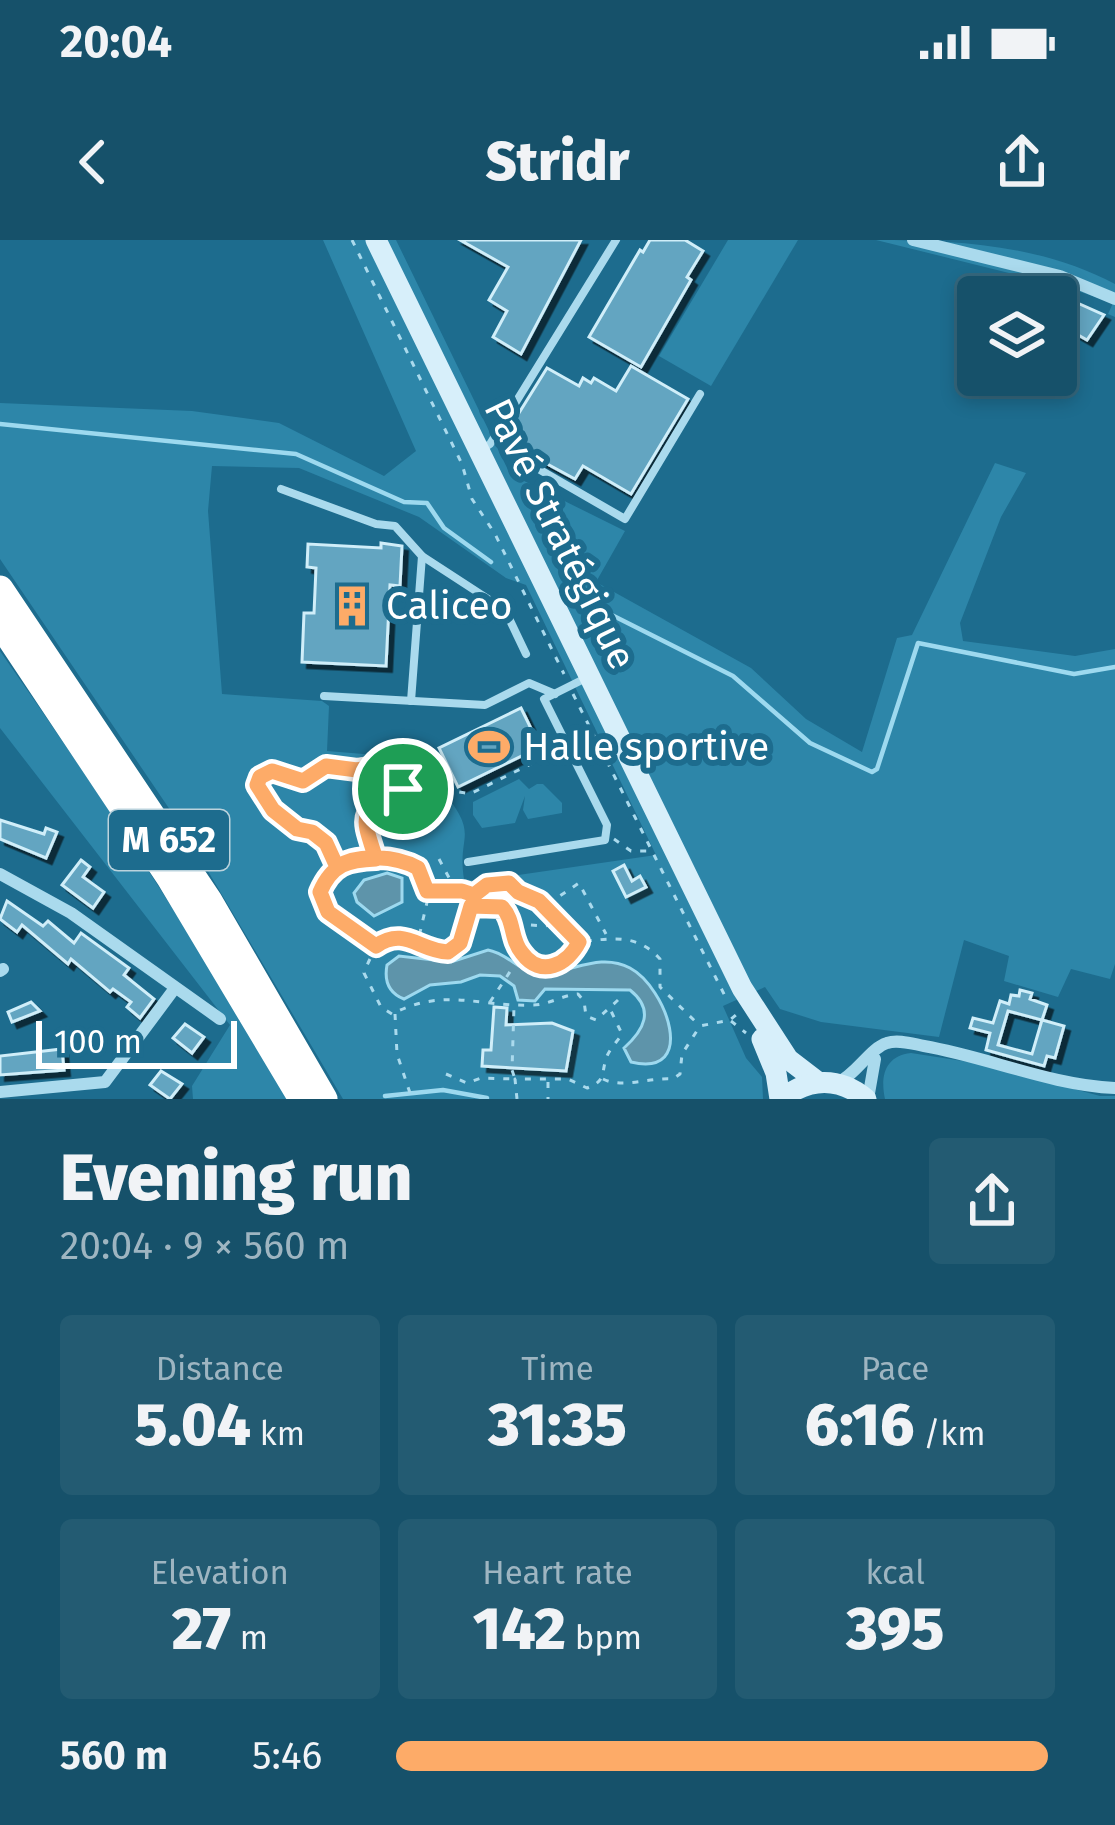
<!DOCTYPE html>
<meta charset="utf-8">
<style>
body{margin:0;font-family:"Fira Sans",sans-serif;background:#235b72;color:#f1f3f6;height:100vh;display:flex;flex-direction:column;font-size:45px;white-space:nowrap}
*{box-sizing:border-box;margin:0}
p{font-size:39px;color:#9eb5c1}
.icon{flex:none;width:66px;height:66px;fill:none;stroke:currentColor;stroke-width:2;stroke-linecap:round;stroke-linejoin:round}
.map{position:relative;height:859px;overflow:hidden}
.details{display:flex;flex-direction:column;background:#16516a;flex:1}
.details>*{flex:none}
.fabs{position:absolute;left:957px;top:36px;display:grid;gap:24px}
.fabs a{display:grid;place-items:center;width:120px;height:120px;border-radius:12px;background:#16516a;box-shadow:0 6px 18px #0003,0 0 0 3px #35687e;font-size:60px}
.scale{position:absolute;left:36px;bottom:30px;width:201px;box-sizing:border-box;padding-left:12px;border:6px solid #fff;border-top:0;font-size:33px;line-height:42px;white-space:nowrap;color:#fff;-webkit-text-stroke:9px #1d6c8e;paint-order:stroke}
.pin{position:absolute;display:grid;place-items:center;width:102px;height:102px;color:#fff;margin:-51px;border:6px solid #fff;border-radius:50%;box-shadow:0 3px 12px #0007}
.round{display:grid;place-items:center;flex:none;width:126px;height:126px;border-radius:12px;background:#235b72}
.summary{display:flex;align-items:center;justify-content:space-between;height:204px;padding:0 60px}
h1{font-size:66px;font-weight:800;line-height:90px}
.figures{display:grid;grid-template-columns:repeat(3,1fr);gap:18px;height:204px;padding:12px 60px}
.figures div{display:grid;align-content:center;border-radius:12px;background:#235b72;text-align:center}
.figures b{font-size:60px;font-weight:800}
.figures small{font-size:33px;font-weight:400}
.figures p{font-size:33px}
ul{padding:0 60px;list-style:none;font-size:39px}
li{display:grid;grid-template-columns:192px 144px 1fr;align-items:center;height:90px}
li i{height:30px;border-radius:15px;background:#fdab68}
.status{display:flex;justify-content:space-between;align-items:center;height:84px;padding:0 60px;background:#16516a;direction:ltr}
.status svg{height:33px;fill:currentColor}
header{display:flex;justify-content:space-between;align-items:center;height:156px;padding:0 60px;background:#16516a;font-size:54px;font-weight:800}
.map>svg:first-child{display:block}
</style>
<div class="status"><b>20:04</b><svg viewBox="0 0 49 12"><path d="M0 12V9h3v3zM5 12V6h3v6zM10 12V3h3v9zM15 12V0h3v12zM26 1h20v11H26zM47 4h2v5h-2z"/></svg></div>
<header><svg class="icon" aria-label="back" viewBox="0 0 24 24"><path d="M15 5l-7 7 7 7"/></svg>Stridr<svg class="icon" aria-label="share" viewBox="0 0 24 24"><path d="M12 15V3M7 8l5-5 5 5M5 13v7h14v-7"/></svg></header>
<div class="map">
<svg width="1115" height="859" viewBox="0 0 1115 859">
<defs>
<filter id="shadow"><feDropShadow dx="5.5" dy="5.5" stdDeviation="0" flood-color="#0009"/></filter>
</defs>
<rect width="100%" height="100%" fill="#1d6c8e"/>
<g fill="#2d86a9" fill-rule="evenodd">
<path d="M323,0h73l114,234 115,57 -29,51 155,86 55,51 56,33 35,-114 15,-3 83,-172 31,10 -25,44 -41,106 3,18 112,15 40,-7v315l-5,15 -39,-10 -13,28 -54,-16 5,-25 -45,-16 -25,97 -118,-15 -41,-13 -15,-22 -42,19 23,52 16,19 1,22h-420l-160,-270 -183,-270v-156l192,8 87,12 105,53 32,-25zM212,226l87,2 120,49 87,61 20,7 130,270 -180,26 -12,-2c-7,-44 15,-42 -18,-84l1,-10 -47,-28 -73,-6 2,-45 -7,-5 -100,-7 -14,-183z"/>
<path d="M728,0h70l-87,146 -52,-30z"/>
<path d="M876,0c81,0 166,5 239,44v33l-7,-3 5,-11 -47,-16z"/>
<path d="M0,411c102,145 200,294 287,448h-94l-1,-13 38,-61 -230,-297z"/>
<path d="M519,539l10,10 8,-5h6l19,19v10l-34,6 -5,-9 2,-14 -10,27 -33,5 -9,-13v-13z"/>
<path d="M911,813l71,11 118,32h15v3h-230c-5,-23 0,-43 26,-46z"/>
</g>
<g fill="#5e94aa" stroke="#9dd9ef" stroke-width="3">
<path d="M387,633l15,5v24l-28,14 -17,-14 -3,-9 10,-13z"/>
<path d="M488,710c19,3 30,21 50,23 31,2 60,-22 92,-5 36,19 69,110 1,94l-7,-14c20,-18 31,-38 6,-58l-85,-1 -10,12 -17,-1 -4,-14 -14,-10 -20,-1 -19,7 -31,3 -26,14c-15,-6 -20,-18 -17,-34l12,-9 52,6z"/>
</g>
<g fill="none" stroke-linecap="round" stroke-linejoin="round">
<g stroke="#9dd9ef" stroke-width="4.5">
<path d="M0,184l296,30 108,48 23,1 17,25 47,34"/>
<path d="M566,352l167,84 77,67 62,29 5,-3 41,-126 156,31 41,-7"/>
<path d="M385,856l58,-6 44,8"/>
</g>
</g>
<g fill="#63a5c1" stroke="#d0eef9" stroke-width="3" fill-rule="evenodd" filter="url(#shadow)">
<path d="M460,0h121l-60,114 -28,-17 14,-26 -18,-11 19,-33z"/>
<path d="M650,0h35l18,11 -16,26 4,3 -50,87 -52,-30 51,-87 3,2z"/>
<path d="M1073,61l31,14 -17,25 -21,-12z"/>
<path d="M631,126l57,33 -57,95 -48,-28 -8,13 -61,-33 6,-10 -11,-7 38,-61 32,18 4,-8 8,5 3,-5 22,13z"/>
<path d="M381,303l21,3 -2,40 -10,-1 -4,81 -84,-4 2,-49h10l2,-45 -9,-1 1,-23 73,4z"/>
<path d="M521,468l19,39 -82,40 -19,-39z"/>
<path d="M0,580l44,14 2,-6 11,4 -11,26 -46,-19z"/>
<path d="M81,620l9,7 -7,10 21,15 -11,16 -31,-23z"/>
<path d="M624,625l8,16 8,-5 6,11 -20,10 -13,-26z"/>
<path d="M7,661l36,25 5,-5 26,22 7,-10 48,35 -5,7 30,24 -14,19 -13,-11 4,-5 -18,-13 -3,3 -39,-33 -3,5 -46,-39 -5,7 -17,-13z"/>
<path d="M1020,750l12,3 -2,6 17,6 -5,15 22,6 -9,32 -8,-2 -3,10 -58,-16 4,-17 -20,-5 3,-10 20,5 7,-22 9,3 2,-9 8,1zM1008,771l34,9 -10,34 -34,-9z"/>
<path d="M31,762l9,9 -28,11 -4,-10z"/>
<path d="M494,767l13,1 -1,17 46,-2 21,8 -7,40 -84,-5 1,-16h8z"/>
<path d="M185,784l19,13 -12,16 -19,-15z"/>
<path d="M62,809l2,21 -64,5v-19z"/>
<path d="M161,831l21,13 -12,15 -20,-14z"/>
</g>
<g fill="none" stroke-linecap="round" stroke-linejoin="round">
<g stroke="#aadaed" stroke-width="3" stroke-dasharray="6 9" stroke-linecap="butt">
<path d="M352,0l110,224 10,35 23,35 69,140"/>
<path d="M573,454l152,302"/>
<path d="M614,599l17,12h18"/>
<path d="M376,618l-11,-24v-21l6,-8 32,-16 30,-2 37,7 89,-44"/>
<path d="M439,619l16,30"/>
<path d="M337,627l-11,-24 -14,-11 -15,-3 -24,-19 -16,-24 3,-9 12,-6 31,10 24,-15c10,0 22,5 32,4 25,-2 30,-8 44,19"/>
<path d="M429,651h33l10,4"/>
<path d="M548,664l31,-21 27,51"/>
<path d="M473,666l29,1 5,4 15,43 19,12 25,-5 12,-18"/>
<path d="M516,684l29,2 14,-4"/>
<path d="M374,705c-36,-22 -83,-50 -26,-85h48l21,8 11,30 -10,43"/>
<path d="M618,760l-22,20 -10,-4 -2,-15 -6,-7c-16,1 -29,11 -45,11 -55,2 -89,-18 -141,9l-11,-7 -17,-34c27,-72 47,-14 90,-23l25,-61 31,-6 7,9 22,9 40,41c30,-3 57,-10 81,17v28l40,39"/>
<path d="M490,762l31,-47"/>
<path d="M395,774l2,40 15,45"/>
<path d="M731,781l15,12"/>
<path d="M446,834l21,9 14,-5 34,1 -3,-9 2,-64"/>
<path d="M603,839c20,10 47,-2 70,0l7,-5 2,-20 18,-28 30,-6 7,-6"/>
<path d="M548,842v17"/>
<path d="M517,859l-2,-20h53l19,9c19,-7 14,-13 19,-29 3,-10 11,-17 16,-25l-11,-23"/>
</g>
<g stroke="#aadaed" stroke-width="8">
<path d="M495,194l14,18 116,67 75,-125"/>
<path d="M481,210l9,-6 126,-204"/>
<path d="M281,249l95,35 19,2 27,30 -11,145"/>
<path d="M422,316l83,54 21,44"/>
<path d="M324,456l161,9 44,-22 26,11"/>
<path d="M468,622l137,-22 2,-15 -63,-126 44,-22"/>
</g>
<g stroke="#aadaed" stroke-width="12">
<path d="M913,0l147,36 55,23"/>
<path d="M0,634l71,39 149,106"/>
<path d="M0,731l3,-2"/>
<path d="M837,843c20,-9 33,-35 50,-40 11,-4 26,1 37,3 64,11 126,39 191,42"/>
<path d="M0,852l105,-10 70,-94"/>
<path d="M868,859l7,-40"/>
</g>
<g stroke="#d7effa" stroke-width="21">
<path d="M376,0l366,748 46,71 30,23"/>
<path d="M762,799l14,34 4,26"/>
<path d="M782,859c27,-22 58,-22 84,0"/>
</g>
<g stroke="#fff" stroke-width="27">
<path d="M0,349l209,312 115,198"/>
<path d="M0,383l170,255 132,221"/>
</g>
</g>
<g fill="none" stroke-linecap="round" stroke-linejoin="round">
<g stroke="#fff" stroke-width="24">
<path id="route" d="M403,549l-11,-17 -12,-6 -23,4 -31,-4 -23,15 -31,-10 -12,6 -3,8 16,25 24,19 15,3 14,11 11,24c20,-14 60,-11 81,1l9,23h35l12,4 13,-10 22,-2 9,9 21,9 40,41c-11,22 -38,37 -57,11 -12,-14 -7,-32 -20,-46l-31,-1 -11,37 -12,9c-29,-1 -43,-26 -72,-6l-48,-34 -8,-20c12,-28 28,-32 56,-33 -15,-46 -18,-46 27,-70"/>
</g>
<use href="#route" stroke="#fdab68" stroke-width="15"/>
</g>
<defs>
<g id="building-bare" transform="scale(3.24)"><path d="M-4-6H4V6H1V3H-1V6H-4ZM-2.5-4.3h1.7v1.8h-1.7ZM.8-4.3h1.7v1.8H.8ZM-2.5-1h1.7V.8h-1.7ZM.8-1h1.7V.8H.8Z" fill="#fdab68" stroke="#1d6c8e" stroke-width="2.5" paint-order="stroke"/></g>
<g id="stadium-bare" transform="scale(3.24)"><path d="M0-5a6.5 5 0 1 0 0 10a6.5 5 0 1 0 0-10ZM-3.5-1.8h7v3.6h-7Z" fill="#fdab68" stroke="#1d6c8e" stroke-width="2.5" paint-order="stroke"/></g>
</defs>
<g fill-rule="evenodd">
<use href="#building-bare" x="352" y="366"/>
<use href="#stadium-bare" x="489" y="507"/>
</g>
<g text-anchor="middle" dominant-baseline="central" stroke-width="12" stroke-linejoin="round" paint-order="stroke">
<rect fill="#1d6c8e" stroke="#bbd3dd" stroke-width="3" x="109" y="570" width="120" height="60" rx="9"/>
<g font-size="36" font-weight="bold" fill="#fff">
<text x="169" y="600">M 652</text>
</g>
<g font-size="39" fill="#fff" stroke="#1d6c8e">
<text transform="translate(560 294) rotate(64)">Pavé Stratégique</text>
</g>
<g font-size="39" fill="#fff" stroke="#1d6c8e" text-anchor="start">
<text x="386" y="366">Caliceo</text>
<text x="523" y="507">Halle sportive</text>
</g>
</g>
</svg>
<div class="fabs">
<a><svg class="icon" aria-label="layers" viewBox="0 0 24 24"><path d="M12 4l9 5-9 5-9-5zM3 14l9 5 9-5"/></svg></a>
</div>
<div class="scale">100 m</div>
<div class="pin" style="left:403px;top:549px;background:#1e9e55"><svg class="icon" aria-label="arrive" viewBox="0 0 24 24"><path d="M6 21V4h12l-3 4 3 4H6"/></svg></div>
</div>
<section class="details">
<div class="summary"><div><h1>Evening run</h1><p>20:04 · 9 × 560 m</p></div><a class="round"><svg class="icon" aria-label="share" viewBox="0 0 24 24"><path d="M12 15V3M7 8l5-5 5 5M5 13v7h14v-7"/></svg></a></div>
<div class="figures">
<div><p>Distance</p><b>5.04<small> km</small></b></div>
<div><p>Time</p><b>31:35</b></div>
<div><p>Pace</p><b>6:16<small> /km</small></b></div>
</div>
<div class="figures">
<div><p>Elevation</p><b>27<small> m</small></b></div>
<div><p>Heart rate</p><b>142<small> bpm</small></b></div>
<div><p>kcal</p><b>395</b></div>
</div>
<ul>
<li><b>560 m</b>5:46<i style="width:99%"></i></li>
</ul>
</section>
